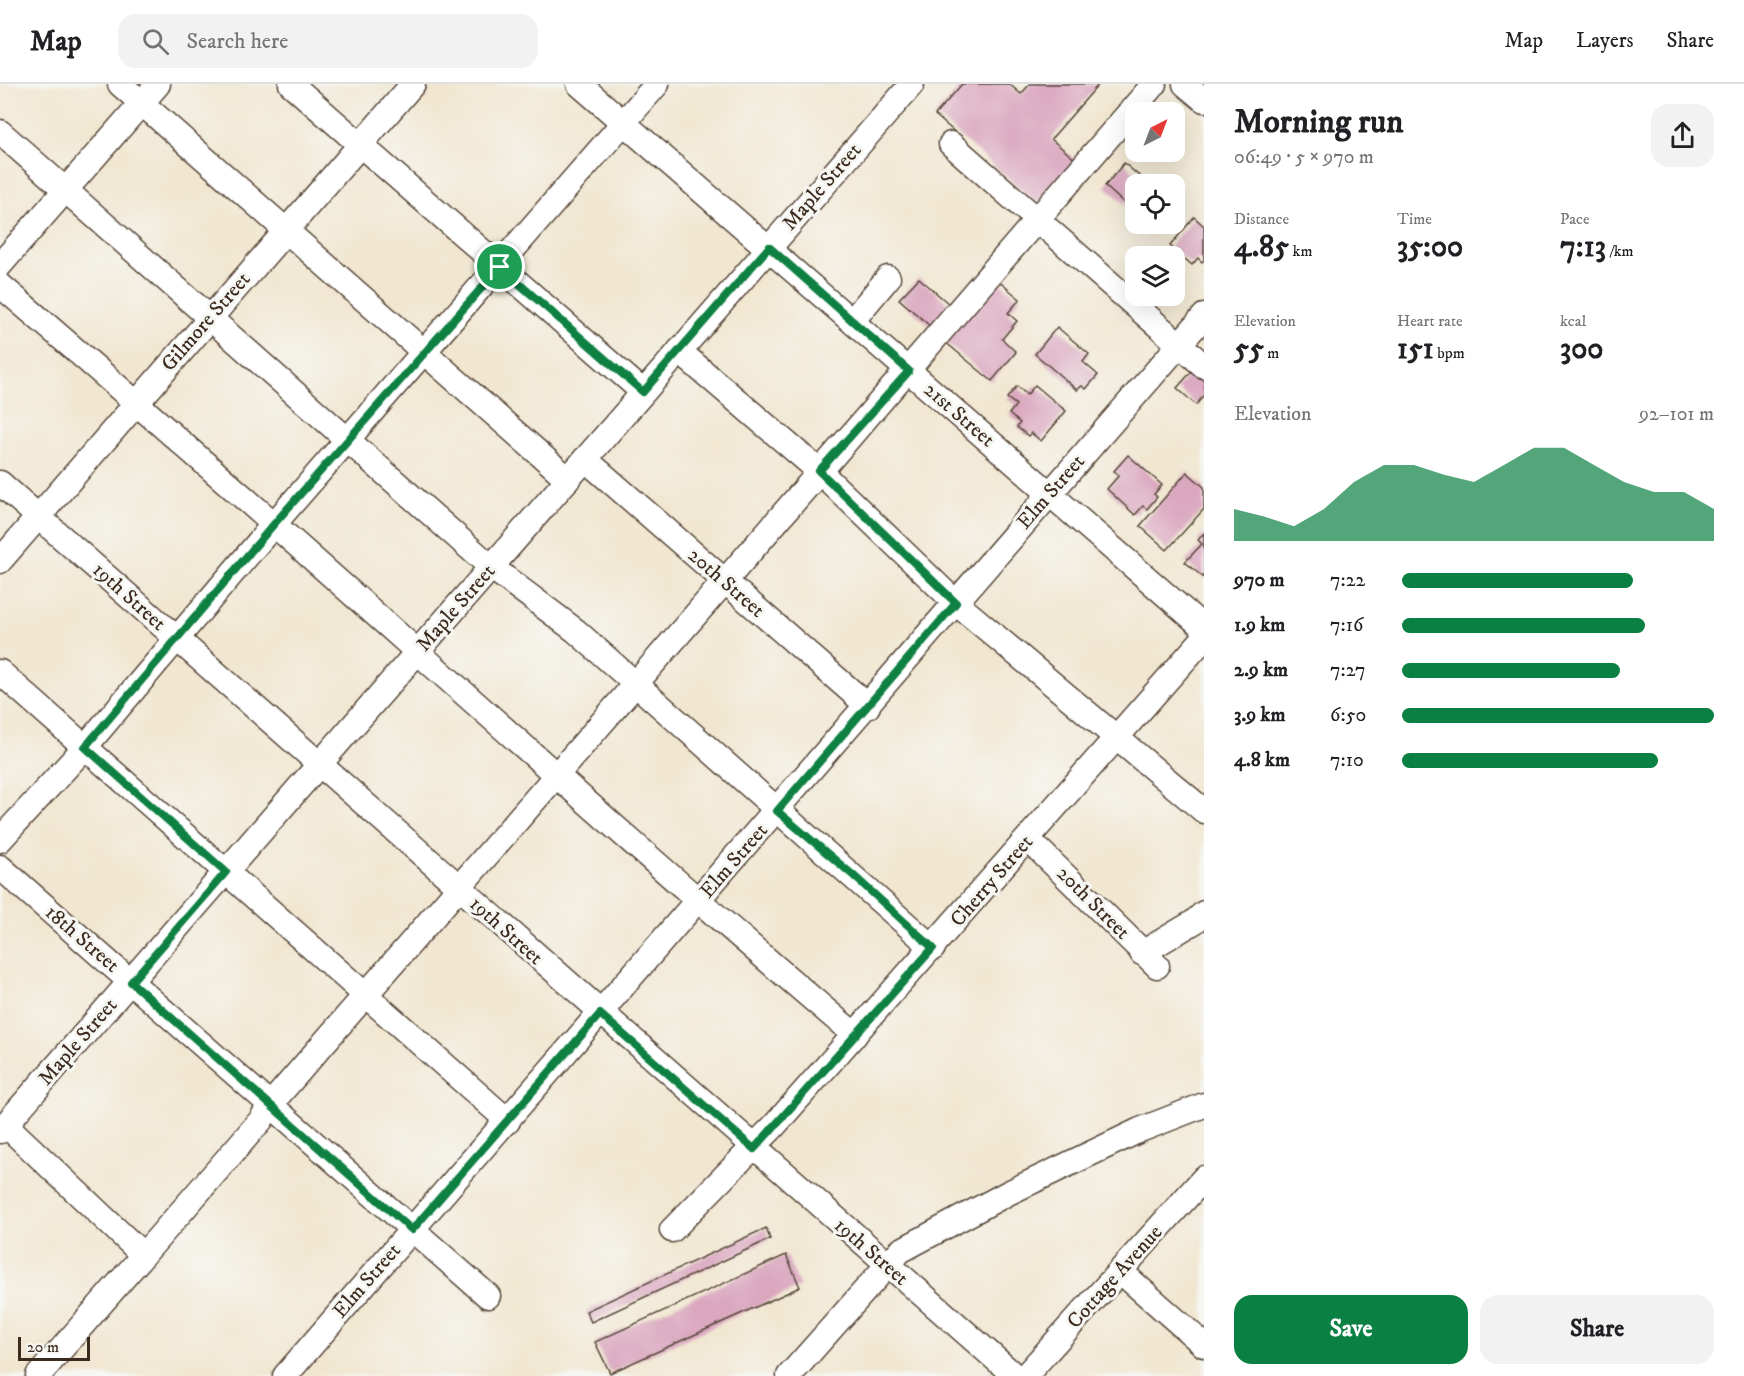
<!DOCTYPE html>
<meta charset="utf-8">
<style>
body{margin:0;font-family:"IM FELL DW Pica",serif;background:#f2f2f2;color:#202124;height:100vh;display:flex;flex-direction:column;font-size:22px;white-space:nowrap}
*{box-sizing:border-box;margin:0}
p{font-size:20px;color:#757577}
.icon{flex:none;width:33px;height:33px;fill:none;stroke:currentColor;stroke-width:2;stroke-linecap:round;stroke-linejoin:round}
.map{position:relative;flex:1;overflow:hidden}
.side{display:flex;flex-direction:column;background:#fff;width:540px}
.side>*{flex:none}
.needle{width:39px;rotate:42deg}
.tools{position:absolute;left:1125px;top:18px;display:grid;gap:12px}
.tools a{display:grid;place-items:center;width:60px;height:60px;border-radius:12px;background:#fff;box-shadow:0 6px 24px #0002;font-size:30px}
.scale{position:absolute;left:18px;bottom:15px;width:72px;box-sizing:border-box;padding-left:6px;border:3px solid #3b2a1e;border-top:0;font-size:16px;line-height:21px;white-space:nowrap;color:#3b2a1e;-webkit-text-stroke:4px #f6f6f2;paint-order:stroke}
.pin{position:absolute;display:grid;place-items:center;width:51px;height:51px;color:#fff;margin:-26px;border:3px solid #fff;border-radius:50%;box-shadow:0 2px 6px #0007}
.round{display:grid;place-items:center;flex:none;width:63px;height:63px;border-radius:18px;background:#f2f2f2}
.headline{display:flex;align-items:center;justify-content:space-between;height:102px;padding:0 30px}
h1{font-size:33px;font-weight:700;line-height:45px}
.metrics{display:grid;grid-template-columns:repeat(3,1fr);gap:9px;height:102px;padding:6px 30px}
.metrics div{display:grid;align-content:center}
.metrics b{font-size:30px;font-weight:700}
.metrics small{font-size:16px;font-weight:400}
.metrics p{font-size:16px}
.chart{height:168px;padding:12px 30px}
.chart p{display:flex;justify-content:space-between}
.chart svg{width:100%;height:108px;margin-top:6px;fill:#0b8043;opacity:.7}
.cta{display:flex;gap:12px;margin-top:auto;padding:12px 30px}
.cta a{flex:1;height:69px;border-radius:18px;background:#0b8043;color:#fff;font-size:24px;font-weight:700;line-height:69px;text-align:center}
.cta a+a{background:#f2f2f2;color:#202124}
ul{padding:0 30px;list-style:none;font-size:20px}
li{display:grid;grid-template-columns:96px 72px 1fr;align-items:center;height:45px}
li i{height:15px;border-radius:8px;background:#0b8043}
header{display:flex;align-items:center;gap:36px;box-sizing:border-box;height:84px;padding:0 30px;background:#fff;border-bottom:2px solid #e0e0e0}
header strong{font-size:28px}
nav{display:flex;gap:33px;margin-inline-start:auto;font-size:21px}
.search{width:420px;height:54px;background:#f2f2f2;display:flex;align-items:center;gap:15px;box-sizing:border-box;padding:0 21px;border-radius:18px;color:#757577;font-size:22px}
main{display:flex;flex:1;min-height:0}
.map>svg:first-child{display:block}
</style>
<header>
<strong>Map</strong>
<div class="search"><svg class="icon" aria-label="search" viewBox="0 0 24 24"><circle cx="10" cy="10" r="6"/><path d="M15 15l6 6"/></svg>Search here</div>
<nav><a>Map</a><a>Layers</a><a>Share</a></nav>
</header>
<main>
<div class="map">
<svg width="1204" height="1292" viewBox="0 0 1204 1292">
<rect width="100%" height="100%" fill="#f6f6f2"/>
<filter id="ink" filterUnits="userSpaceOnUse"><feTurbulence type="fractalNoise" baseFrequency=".0167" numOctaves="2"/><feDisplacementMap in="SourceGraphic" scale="12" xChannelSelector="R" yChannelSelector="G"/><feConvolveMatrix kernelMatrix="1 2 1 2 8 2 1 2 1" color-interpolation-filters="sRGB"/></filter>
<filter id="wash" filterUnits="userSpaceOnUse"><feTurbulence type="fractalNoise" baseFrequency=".008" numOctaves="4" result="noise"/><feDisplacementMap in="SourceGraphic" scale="24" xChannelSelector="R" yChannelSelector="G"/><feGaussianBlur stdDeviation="1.35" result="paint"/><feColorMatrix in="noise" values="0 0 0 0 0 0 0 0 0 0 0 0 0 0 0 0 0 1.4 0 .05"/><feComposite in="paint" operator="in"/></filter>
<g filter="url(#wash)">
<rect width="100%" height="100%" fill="#f1e7d1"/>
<g id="blocks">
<g fill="#daa7bf">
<path d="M962,0h47l12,10 9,-10h69l-48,55 25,21 -38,44 -103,-89z"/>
<path d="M1124,79l21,18 -4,3h-5v7l-11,13 -20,-18z"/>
<path d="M1194,133l10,9v34l-2,2 -4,-4 -6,7 -22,-19z"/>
<path d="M919,194l30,26 -19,22 -31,-27z"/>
<path d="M996,195l24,20 -12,14 9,8 -15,18 14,13 -24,29 -48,-40z"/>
<path d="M1057,243l32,27 -6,8 15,13 -12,14 -4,-3 -5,4 -42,-36z"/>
<path d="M1193,286l11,10v15l-8,10 -19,-17z"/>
<path d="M1035,301l31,26 -25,30 -10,-8 -3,3 -11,-9 3,-4 -11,-9 7,-9 -9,-7 10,-12 10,9z"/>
<path d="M1128,371l34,30 -8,9 3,3 -10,12 -4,-3 -8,9 -28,-26 12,-14 -5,-4z"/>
<path d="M1187,388l17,15v22l-37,41 -27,-24z"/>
<path d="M1204,449v45l-19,-16 17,-18 -4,-4z"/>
<path d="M766,1144l4,11 -179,83 -5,-11z"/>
<path d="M786,1171l14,32 -190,86 -15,-31z"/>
</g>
</g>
</g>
<g filter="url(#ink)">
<use href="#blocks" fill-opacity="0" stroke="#564639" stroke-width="1.5"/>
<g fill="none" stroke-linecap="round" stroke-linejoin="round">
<g stroke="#564639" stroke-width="27">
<g id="minor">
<path d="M120,0l448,395"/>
<path d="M291,0l352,308"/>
<path d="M579,0l625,544"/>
<path d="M1185,0l19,16"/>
<path d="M0,48l491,435 85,64 357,317"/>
<path d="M951,60l253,222"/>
<path d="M0,181l158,-181"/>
<path d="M0,201c288,246 566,505 855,750"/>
<path d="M852,237l36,-43"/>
<path d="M679,267l140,120 137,132 248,208"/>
<path d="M585,375l283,247"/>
<path d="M0,399l1015,893"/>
<path d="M0,477l413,-477"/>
<path d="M0,588l508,449"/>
<path d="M0,756l85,-93 189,-223 383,-440"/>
<path d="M1029,756l128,126"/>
<path d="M0,783l488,429"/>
<path d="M1142,869l52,-31 10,-9"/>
<path d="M6,1041l136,129"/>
<path d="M0,1047l912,-1047"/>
<path d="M672,1146l102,-104 430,-488"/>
<path d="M1120,1187l84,74"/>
<path d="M38,1292c74,-86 149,-170 223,-256l9,-15c297,-339 590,-680 884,-1021"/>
<path d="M285,1292l919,-1060"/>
<path d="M789,1292l111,-125 108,-58 132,-63 64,-25"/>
<path d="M1025,1292l179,-198"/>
</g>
</g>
<use href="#minor" stroke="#fff" stroke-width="24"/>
</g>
</g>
<g fill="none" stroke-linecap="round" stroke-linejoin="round" filter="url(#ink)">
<g stroke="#fff" stroke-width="12">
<path id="route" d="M769,163l140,124 -90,100 137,132 -179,208 77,65 79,72 -179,201 -154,-135 -188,216 -281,-248 95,-110 -141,-125 189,-223 226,-257 143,125z"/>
</g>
<use href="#route" stroke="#0b8043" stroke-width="8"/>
</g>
<g text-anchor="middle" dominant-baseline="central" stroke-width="6" stroke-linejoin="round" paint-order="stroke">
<g font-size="21" fill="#3b2a1e" stroke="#f6f6f2">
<text transform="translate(822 103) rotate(-49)">Maple Street</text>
<text transform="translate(206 238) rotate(-49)">Gilmore Street</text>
<text transform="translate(959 331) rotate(41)">21st Street</text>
<text transform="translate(1051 408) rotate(-49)">Elm Street</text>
<text transform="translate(726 499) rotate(41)">20th Street</text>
<text transform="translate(129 513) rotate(42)">19th Street</text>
<text transform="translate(456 524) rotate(-49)">Maple Street</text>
<text transform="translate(734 777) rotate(-49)">Elm Street</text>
<text transform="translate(992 797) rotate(-49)">Cherry Street</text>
<text transform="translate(1093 819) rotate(45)">20th Street</text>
<text transform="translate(506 847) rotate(42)">19th Street</text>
<text transform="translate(82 855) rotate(41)">18th Street</text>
<text transform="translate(78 958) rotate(-49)">Maple Street</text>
<text transform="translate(871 1168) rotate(41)">19th Street</text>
<text transform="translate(1115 1193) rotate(-48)">Cottage Avenue</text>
<text transform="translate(367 1197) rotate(-49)">Elm Street</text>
</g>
</g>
</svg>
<div class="tools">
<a><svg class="needle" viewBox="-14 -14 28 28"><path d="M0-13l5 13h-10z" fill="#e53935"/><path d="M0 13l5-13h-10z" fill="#757577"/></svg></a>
<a><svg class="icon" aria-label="locate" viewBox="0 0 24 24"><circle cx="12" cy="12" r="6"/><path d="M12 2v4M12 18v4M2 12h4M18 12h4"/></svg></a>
<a><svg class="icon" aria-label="layers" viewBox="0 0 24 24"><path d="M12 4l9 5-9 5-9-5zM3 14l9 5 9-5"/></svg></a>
</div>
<div class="scale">20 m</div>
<div class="pin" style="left:500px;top:183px;background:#1e9e55"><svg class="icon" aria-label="arrive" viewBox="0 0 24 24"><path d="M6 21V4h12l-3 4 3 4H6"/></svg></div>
</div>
<section class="side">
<div class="headline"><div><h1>Morning run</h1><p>06:49 · 5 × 970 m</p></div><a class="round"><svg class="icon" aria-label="share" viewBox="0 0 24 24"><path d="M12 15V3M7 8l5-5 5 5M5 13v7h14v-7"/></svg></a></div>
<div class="metrics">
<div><p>Distance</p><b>4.85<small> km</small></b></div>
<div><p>Time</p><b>35:00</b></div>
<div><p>Pace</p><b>7:13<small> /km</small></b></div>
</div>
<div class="metrics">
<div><p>Elevation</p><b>55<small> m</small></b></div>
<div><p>Heart rate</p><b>151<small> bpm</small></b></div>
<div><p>kcal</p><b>300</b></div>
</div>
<div class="chart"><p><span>Elevation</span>92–101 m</p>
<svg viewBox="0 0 160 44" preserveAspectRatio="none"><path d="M0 44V31L10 34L20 38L30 31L40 20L50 13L60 13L70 17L80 20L90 13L100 6L110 6L120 13L130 20L140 24L150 24L160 31V44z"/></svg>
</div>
<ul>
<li><b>970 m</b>7:22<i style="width:74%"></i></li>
<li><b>1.9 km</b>7:16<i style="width:78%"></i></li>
<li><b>2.9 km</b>7:27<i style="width:70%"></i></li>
<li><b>3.9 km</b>6:50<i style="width:100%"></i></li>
<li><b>4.8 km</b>7:10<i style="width:82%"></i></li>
</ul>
<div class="cta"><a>Save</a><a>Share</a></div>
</section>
</main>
